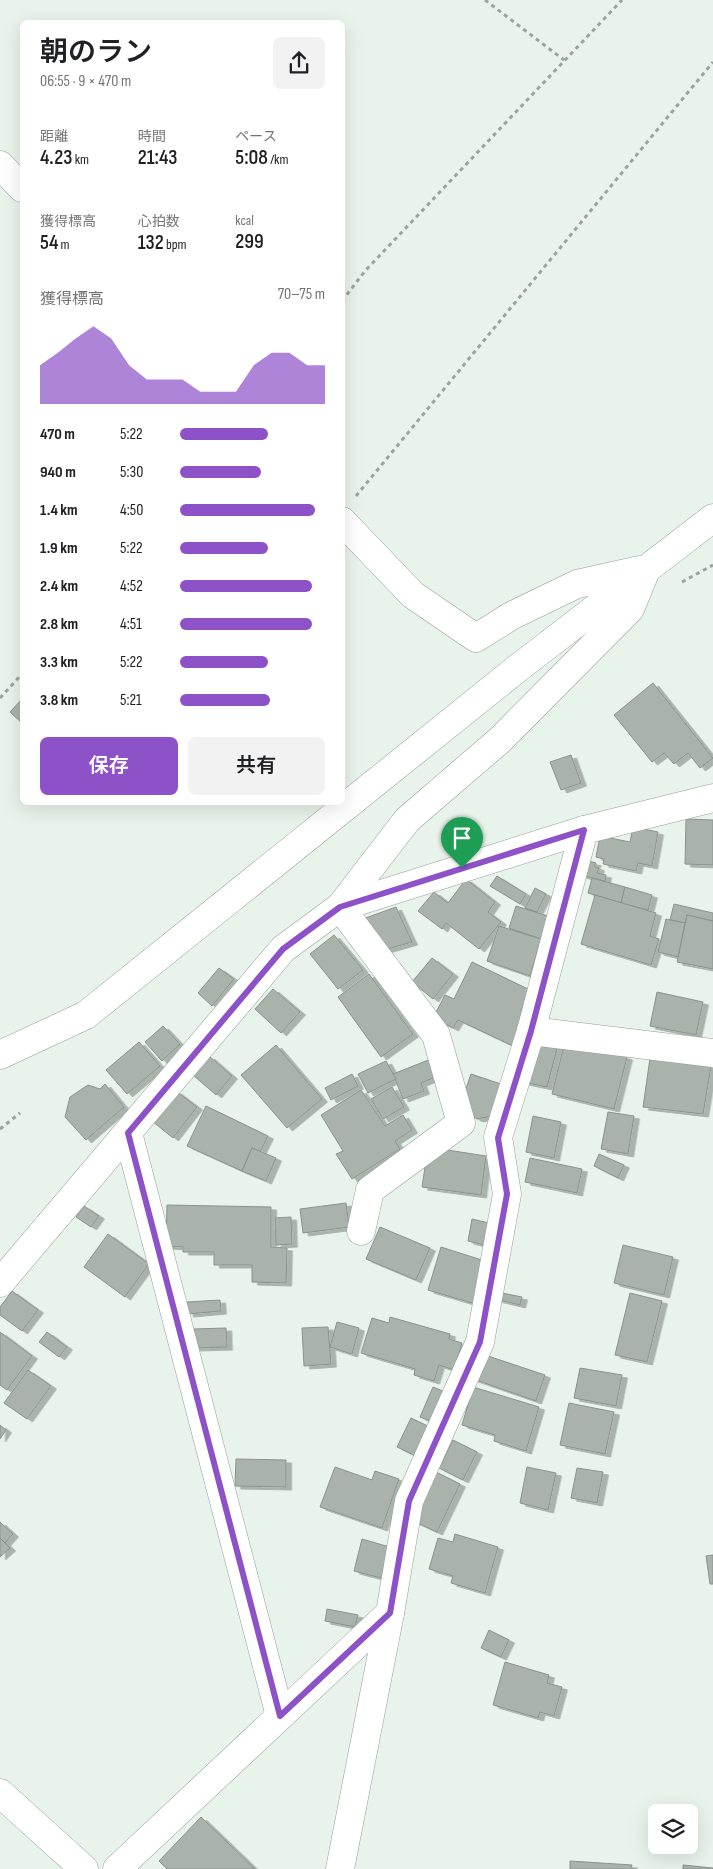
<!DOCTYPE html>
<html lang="ja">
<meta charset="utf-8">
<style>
body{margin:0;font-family:"Sofia Sans Condensed","Noto Sans JP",sans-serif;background:#f2f2f2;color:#202124;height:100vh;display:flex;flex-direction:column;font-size:19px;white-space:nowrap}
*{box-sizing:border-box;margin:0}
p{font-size:16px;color:#757577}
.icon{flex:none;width:28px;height:28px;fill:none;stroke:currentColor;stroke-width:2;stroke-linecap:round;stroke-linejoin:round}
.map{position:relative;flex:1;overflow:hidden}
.sheet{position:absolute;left:20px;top:20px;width:325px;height:785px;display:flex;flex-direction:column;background:#fff;border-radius:8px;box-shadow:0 5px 20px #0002}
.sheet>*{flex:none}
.tools{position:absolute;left:648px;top:1804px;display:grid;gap:10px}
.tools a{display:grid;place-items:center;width:50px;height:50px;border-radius:8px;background:#fff;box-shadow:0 5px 20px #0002;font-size:25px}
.pin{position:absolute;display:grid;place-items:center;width:42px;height:42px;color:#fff;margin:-51px -21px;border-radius:50% 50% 50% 0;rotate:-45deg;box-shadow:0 0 5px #0007}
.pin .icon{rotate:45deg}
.round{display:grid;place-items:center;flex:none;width:52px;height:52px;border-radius:8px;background:#f2f2f2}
.overview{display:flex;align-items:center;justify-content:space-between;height:85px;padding:0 20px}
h1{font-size:28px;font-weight:600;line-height:38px}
.stats{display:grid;grid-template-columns:repeat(3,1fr);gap:8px;height:85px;padding:5px 20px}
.stats div{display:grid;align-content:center}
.stats b{font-size:21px;font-weight:600}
.stats small{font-size:14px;font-weight:400}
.stats p{font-size:14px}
.chart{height:140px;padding:10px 20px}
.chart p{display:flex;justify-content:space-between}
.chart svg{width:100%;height:90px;margin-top:5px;fill:#8d51c8;opacity:.7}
.cta{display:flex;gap:10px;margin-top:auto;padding:10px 20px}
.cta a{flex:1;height:58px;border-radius:8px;background:#8d51c8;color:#fff;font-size:20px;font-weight:600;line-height:58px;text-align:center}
.cta a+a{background:#f2f2f2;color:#202124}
ul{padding:0 20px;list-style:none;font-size:16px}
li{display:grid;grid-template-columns:80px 60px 1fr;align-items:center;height:38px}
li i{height:12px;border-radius:6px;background:#8d51c8}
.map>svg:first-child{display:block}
</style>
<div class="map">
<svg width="713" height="1869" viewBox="0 0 713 1869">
<defs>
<filter id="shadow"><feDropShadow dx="5.5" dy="3" stdDeviation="0" flood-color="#0004"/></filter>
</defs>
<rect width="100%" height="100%" fill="#e8f3eb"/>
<g fill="#a9b3ab" stroke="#89938c" filter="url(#shadow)">
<path d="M653,683l60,75 -13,10 -12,-15 -14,11 -10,-11 -12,9 -38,-47z"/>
<path d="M22,699v24l-12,-11z"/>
<path d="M571,755l10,28 -20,7 -11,-28z"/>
<path d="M686,819l27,1v45l-28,-1z"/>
<path d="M633,827l25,5 -6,34 -14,-3 -2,8 -33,-7 1,-5 -8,-2 4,-21 30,6z"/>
<path d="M584,860l12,3 -2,3 5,2 -2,5 9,2 -1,6 -25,-6z"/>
<path d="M497,876l29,18 -6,10 -30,-18z"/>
<path d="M592,878l33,9 -4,16 -33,-10z"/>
<path d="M466,879l29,23 -7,10 13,10 -22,27 -33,-26 -4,6 -24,-18 16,-19 14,11z"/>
<path d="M625,887l27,8 -4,15 -27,-7z"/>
<path d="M535,888l11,6 -9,18 -12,-4z"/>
<path d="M595,895l61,18 -6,23 9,3 -8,26 -70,-21z"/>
<path d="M674,904l39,9v8l-26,-6 -2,8 -15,-3z"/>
<path d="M516,906l32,10 -7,23 -32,-11z"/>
<path d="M396,907l16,35 -31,9 -21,-31z"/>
<path d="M687,915l26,6v48l-36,-7z"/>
<path d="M666,919l19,4 -7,34 -20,-5z"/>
<path d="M499,926l42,13 -11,37 -43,-15z"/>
<path d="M334,935l29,35 -25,19 -28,-35z"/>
<path d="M432,958l21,16 -20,25 -21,-17z"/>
<path d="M472,962l58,28 -9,21 7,3 -15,32 -55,-26 -5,8 -20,-10 12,-23 9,4z"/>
<path d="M219,968l15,11 -22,27 -14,-13z"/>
<path d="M369,974l44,60 -32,23 -43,-60z"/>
<path d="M273,989l27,23 -19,21 -26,-24z"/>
<path d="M657,992l46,10 -7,33 -46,-9z"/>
<path d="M163,1026l17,18 -18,17 -17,-19z"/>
<path d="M534,1039l24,6 -11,42 -24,-5z"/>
<path d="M565,1041l62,16 -13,52 -62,-15z"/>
<path d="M139,1042l21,24 -33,28 -21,-24z"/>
<path d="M276,1045l46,54 -35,29 -46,-53z"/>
<path d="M209,1056l23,20 -16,19 -23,-20z"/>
<path d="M650,1058l61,8 -8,48 -60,-7z"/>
<path d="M431,1059l7,17 -17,7 3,8 -21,8 -10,-25z"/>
<path d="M386,1061l10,18 -28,14 -10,-19z"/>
<path d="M352,1074l6,12 -27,14 -6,-12z"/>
<path d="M471,1074l33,11 -12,31 -15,3 -9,-6 -7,-10z"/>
<path d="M105,1084l19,23 -38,33 -21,-23 5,-20 18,-12 12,4z"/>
<path d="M392,1087l12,20 -21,12 -12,-20z"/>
<path d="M361,1090l24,36 18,-11 9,15 -17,11 5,8 -48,30 -16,-25 7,-3 -22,-36z"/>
<path d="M176,1091l21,16 -24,31 -21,-17z"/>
<path d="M206,1106l62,30 -8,16 -8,-4 -10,23 -55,-25z"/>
<path d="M608,1112l26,4 -6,38 -27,-5z"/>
<path d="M533,1116l28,6 -7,36 -28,-6z"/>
<path d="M428,1147l58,9 -5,39 -59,-8z"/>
<path d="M252,1148l24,10 -10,23 -24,-10z"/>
<path d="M599,1154l25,11 -6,13 -24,-12z"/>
<path d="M530,1158l52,11 -5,24 -52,-11z"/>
<path d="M346,1203l3,24 -46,6 -3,-24z"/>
<path d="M167,1205l104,2v40l16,1 -1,35 -34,-1v-17h-38v-13h-31v-5l-17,-1z"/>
<path d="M84,1206l15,10 -8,11 -15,-10z"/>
<path d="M291,1217l1,27 -16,1 -1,-27z"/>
<path d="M472,1219l21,5 -5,22 -20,-5z"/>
<path d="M380,1227l50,21 -14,32 -50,-21z"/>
<path d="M108,1234l41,30 -24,33 -41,-30z"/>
<path d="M623,1245l50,12 -9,38 -50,-12z"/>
<path d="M441,1247l47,15 -13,42 -47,-14z"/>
<path d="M12,1291l26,19 -16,21 -22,-16v-8z"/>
<path d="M497,1292l25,5 -2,8 -25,-6z"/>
<path d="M630,1293l32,8 -15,61 -32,-7z"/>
<path d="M220,1300l1,11 -33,3 -1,-12z"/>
<path d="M390,1317l60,17 -1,5 13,4 -8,27 -15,-5 -5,16 -20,-6 1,-6 -54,-16 11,-35 17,5z"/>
<path d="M337,1322l22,6 -7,26 -22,-7z"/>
<path d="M328,1327l3,37 -27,2 -2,-38z"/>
<path d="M226,1328l1,19 -33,1v-19z"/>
<path d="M0,1332l32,24 -25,34 -7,-5z"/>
<path d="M47,1332l20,15 -8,10 -20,-15z"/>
<path d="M482,1354l63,21 -9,26 -63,-22z"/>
<path d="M580,1368l42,7 -6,31 -42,-8z"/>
<path d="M28,1370l23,16 -24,33 -23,-16z"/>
<path d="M433,1387l17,7 -12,30 -18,-7z"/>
<path d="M473,1387l66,20 -13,44 -32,-10 1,-6 -33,-10z"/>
<path d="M569,1403l45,9 -9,42 -45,-9z"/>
<path d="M411,1418l23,11 -14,29 -23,-11z"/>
<path d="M0,1425l6,5 -6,9z"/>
<path d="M453,1440l24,12 -14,28 -24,-12z"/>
<path d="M236,1459l50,1v27l-51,-1z"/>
<path d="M335,1467l37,13 3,-9 24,8 -17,49 -62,-21z"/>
<path d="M527,1467l29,6 -8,37 -28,-7z"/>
<path d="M577,1468l26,4 -6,31 -26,-5z"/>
<path d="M436,1472l24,12 -23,48 -24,-11z"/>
<path d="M0,1522l13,12 -8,9 -5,-5z"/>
<path d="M455,1534l43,13 -13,46 -34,-10 2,-7 -24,-7 9,-31 15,4z"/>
<path d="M0,1538l10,10 -10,9z"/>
<path d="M362,1539l31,9 -8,31 -31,-8z"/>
<path d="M713,1555v29h-3l-4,-28z"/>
<path d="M327,1609l31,6 -3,12 -30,-6z"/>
<path d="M489,1630l20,10 -8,17 -20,-9z"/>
<path d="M505,1662l44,13 -2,8 15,4 -8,29 -14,-4 -2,6 -45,-13z"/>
<path d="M201,1817l54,52h-88l-8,-8z"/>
<path d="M570,1861l62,4 -1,4h-61z"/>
<path d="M683,1865l30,3v1h-30z"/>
</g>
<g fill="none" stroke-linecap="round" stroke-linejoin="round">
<g stroke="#959f98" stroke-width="29">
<g id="street">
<path d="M0,165l22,23"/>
<path d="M342,521l71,74 63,43 35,-22 66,-32 63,-14"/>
<path d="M531,1031l182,22"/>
<path d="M0,1055l86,-40 432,-347 195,-150"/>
<path d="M128,1133l152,583"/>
<path d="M361,1231l9,-41 91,-67 -25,-88 -96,-128 67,-87 94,-81 129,-130 16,-39"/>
<path d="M0,1793l84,76"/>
<path d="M117,1869l273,-256"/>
<path d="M340,1869l50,-256 19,-112 71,-159 27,-148 -9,-57 33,-106 53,-201"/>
</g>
</g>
<g stroke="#959f98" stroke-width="29">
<path id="secondary" d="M0,1283l283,-334 57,-42 244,-77 129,-32"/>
</g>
<g stroke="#9ba49e" stroke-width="3" stroke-dasharray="4 4" stroke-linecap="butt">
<path d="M485,0l79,60"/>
<path d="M342,301l23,-30 257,-271"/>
<path d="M356,496l357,-434"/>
<path d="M682,582l31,-17"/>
<path d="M0,698l22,-24"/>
<path d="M0,1129l20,-16"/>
</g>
<use href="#street" stroke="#fff" stroke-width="28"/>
<use href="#secondary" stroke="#fff" stroke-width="28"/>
</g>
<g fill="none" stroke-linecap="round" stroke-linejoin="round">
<g stroke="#fff" stroke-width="10">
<path id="route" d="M584,830l-53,201 -33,107 9,56 -27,148 -71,159 -19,112 -110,103 -152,-583 155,-184 57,-42z"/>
</g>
<use href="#route" stroke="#8d51c8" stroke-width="6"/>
</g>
</svg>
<div class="tools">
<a><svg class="icon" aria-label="layers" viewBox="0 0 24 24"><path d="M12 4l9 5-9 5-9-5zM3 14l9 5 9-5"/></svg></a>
</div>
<div class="pin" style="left:462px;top:868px;background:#1e9e55"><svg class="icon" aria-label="arrive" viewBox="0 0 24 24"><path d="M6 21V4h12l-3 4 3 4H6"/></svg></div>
<section class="sheet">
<div class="overview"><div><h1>朝のラン</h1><p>06:55 · 9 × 470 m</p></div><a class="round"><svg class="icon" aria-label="share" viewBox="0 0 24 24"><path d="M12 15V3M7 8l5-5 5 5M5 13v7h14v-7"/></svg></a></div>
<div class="stats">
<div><p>距離</p><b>4.23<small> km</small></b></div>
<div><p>時間</p><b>21:43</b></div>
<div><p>ペース</p><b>5:08<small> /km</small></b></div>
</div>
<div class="stats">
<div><p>獲得標高</p><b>54<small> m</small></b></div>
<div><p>心拍数</p><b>132<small> bpm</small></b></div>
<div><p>kcal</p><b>299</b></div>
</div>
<div class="chart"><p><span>獲得標高</span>70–75 m</p>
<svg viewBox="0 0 160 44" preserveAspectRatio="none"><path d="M0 44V25L10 19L20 12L30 6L40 12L50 25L60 32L70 32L80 32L90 38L100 38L110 38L120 25L130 19L140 19L150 25L160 25V44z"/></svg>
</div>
<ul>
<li><b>470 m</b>5:22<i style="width:61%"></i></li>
<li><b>940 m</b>5:30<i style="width:56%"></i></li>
<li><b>1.4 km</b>4:50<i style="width:93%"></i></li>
<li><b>1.9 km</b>5:22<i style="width:61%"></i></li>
<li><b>2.4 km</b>4:52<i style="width:91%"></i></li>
<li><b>2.8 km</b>4:51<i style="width:91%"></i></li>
<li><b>3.3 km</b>5:22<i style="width:61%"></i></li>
<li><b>3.8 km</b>5:21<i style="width:62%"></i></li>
</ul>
<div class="cta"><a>保存</a><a>共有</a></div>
</section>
</div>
